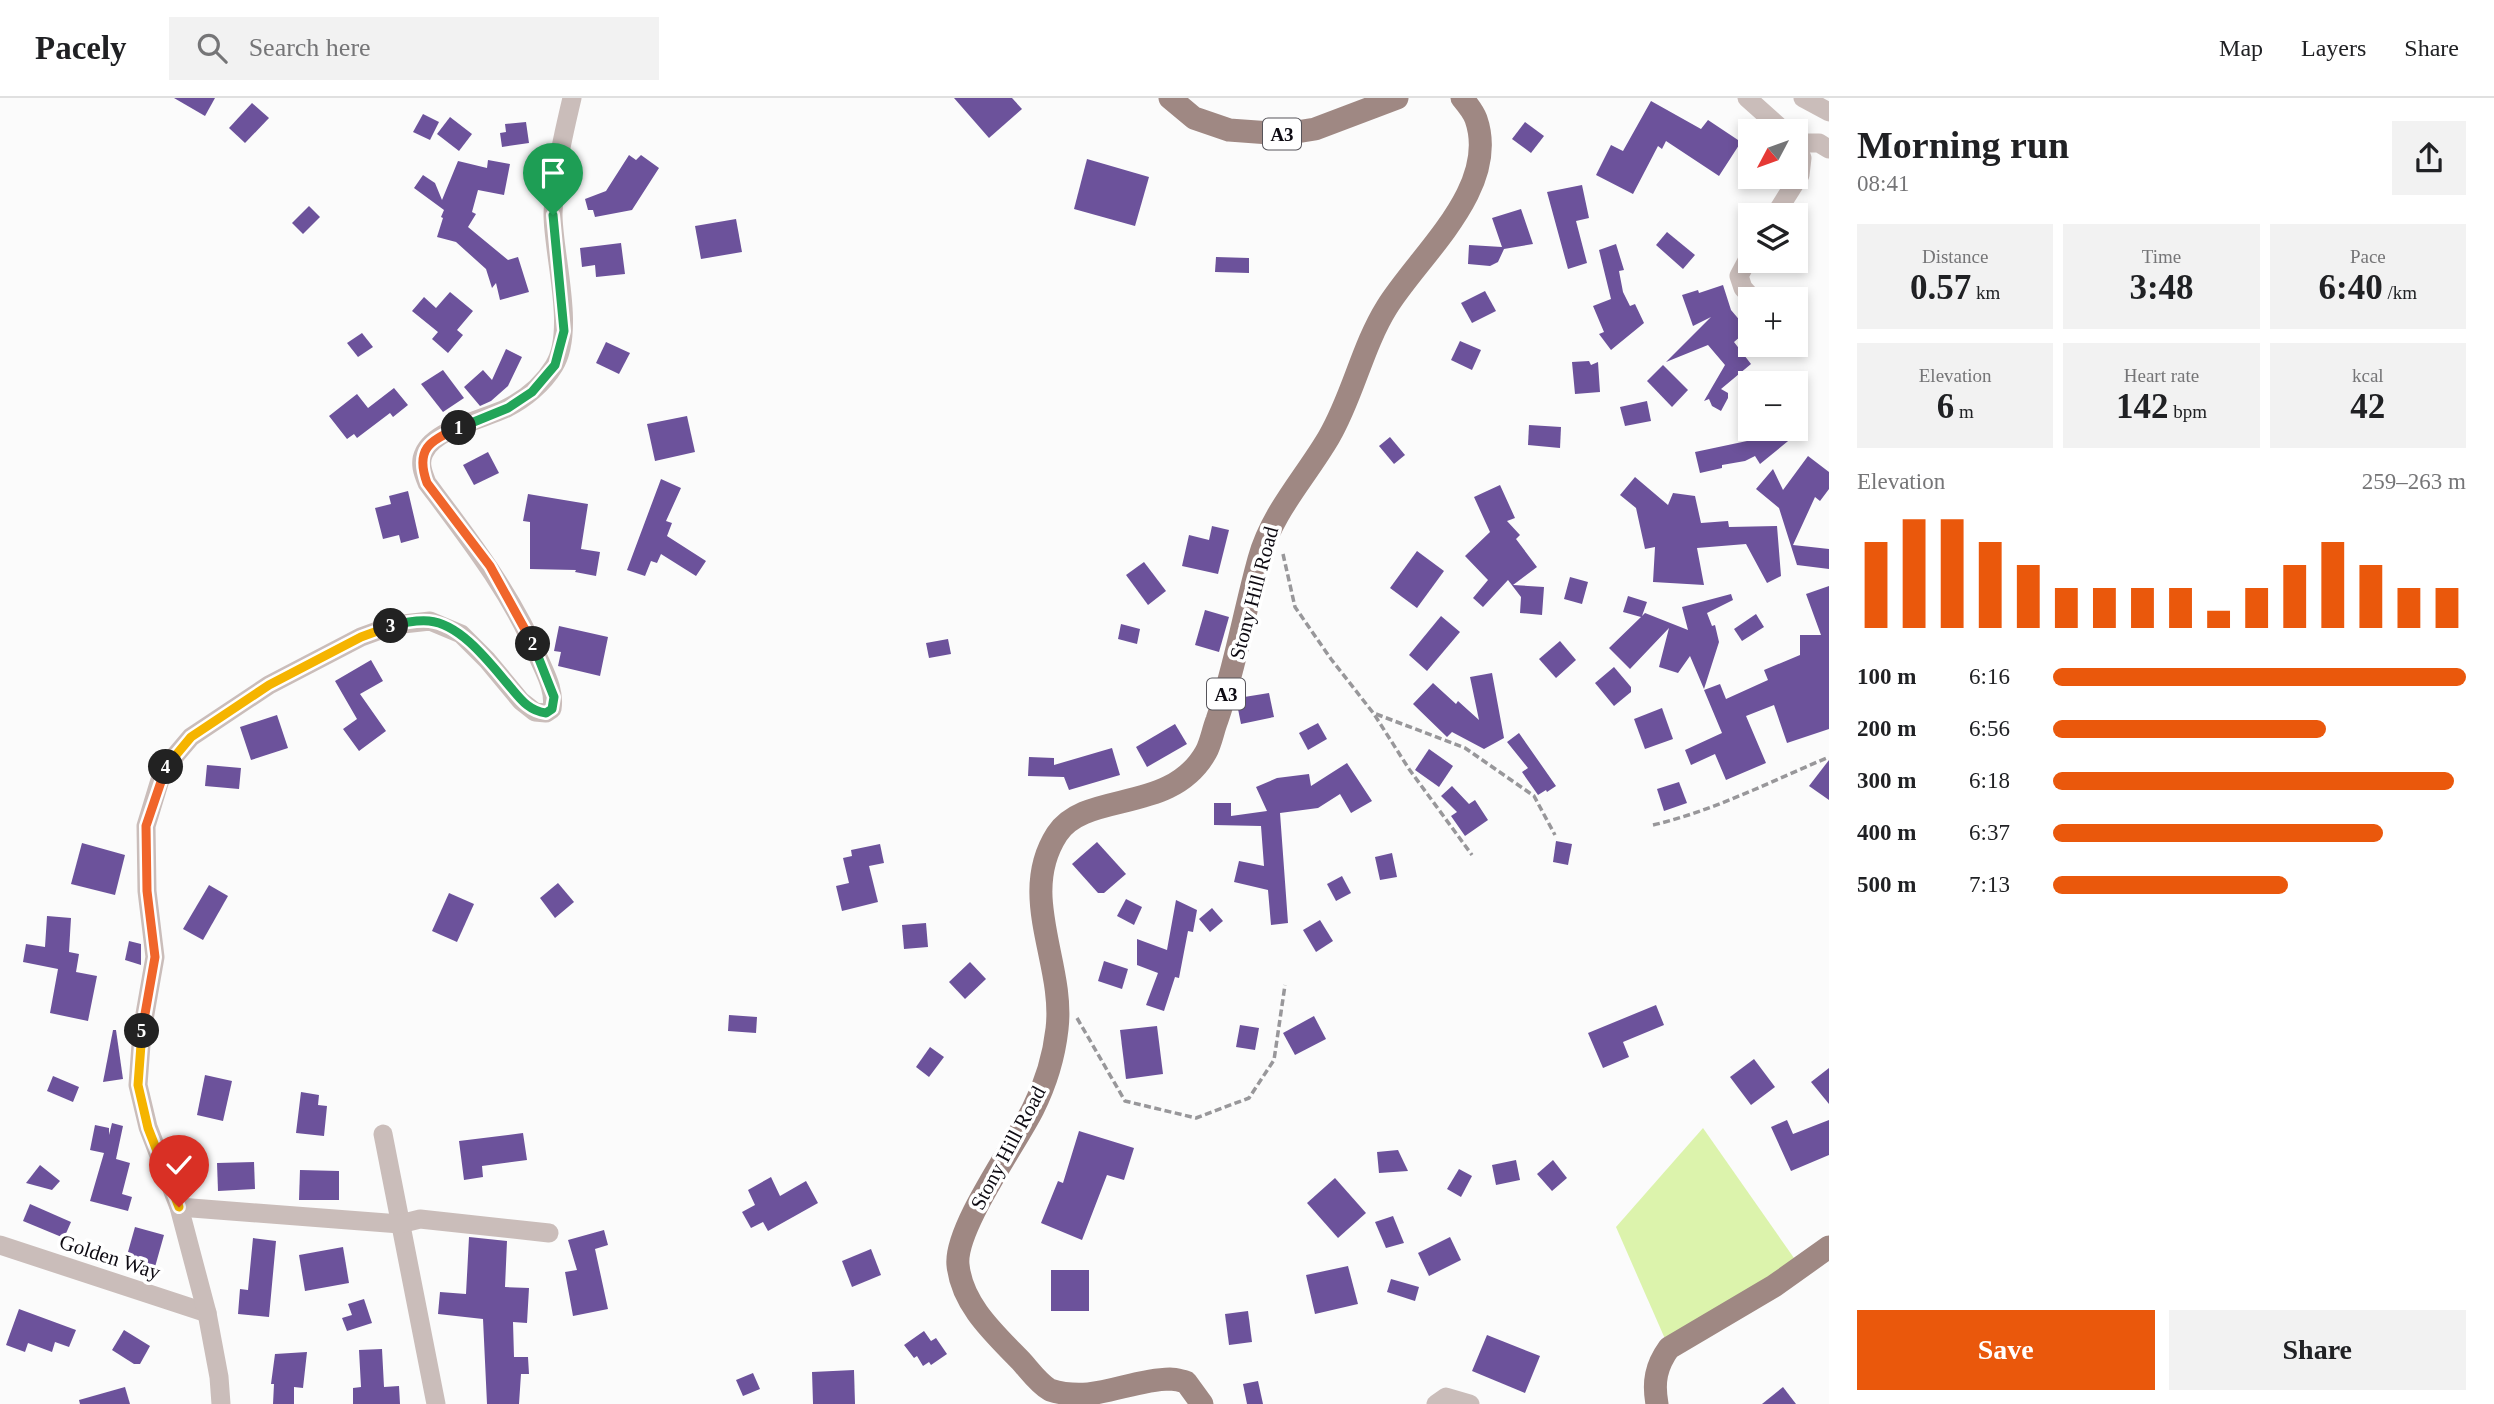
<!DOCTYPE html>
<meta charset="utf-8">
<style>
body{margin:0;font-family:"Times New Roman",serif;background:#f2f2f2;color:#202124;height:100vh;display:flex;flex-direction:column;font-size:26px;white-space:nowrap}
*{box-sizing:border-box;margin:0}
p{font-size:23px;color:#757577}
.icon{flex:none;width:38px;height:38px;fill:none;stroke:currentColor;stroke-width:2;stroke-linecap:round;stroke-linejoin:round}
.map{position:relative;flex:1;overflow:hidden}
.details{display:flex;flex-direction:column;background:#fff;width:665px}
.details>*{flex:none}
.needle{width:46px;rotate:229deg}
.buttons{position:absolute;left:1738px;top:21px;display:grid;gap:14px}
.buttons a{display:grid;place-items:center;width:70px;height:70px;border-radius:0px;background:#fff;box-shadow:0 4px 10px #0003;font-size:35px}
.pin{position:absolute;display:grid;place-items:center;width:60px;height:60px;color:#fff;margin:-72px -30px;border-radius:50% 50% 50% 0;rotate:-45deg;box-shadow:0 0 7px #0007}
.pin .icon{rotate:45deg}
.km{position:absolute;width:35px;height:35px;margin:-18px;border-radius:50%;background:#222;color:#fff;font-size:19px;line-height:35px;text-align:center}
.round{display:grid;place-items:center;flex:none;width:74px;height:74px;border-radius:0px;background:#f2f2f2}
.summary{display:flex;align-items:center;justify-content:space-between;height:119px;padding:0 28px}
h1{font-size:38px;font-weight:700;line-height:52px}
.metrics{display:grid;grid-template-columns:repeat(3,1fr);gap:10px;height:119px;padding:7px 28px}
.metrics div{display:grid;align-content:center;border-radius:0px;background:#f2f2f2;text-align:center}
.metrics b{font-size:35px;font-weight:700}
.metrics small{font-size:19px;font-weight:400}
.metrics p{font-size:19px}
.chart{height:196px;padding:14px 28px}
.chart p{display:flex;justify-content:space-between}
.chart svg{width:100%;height:126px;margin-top:7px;stroke:#ea580c;stroke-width:6}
.primary-button{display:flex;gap:14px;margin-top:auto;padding:14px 28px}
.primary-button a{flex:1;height:80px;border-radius:0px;background:#ea580c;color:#fff;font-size:28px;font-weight:700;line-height:80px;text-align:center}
.primary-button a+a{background:#f2f2f2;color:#202124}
ul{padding:0 28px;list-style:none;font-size:23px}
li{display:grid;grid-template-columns:112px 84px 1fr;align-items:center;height:52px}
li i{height:18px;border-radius:9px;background:#ea580c}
header{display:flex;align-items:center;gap:42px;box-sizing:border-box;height:98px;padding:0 35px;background:#fff;border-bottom:2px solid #e0e0e0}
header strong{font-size:33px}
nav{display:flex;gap:38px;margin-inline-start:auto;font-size:24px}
.search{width:490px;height:63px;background:#f2f2f2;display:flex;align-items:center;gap:18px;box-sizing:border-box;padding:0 24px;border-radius:0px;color:#757577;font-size:26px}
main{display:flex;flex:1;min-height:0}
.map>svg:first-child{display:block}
</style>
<header>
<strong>Pacely</strong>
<div class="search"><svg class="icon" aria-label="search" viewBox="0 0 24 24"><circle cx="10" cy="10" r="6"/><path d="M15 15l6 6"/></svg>Search here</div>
<nav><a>Map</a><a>Layers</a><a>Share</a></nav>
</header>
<main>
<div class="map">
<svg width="1829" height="1306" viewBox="0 0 1829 1306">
<rect width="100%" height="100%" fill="#fbfbfb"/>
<path fill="#dcf3ac" d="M1703,1030l98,140 -132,80 -53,-121z"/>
<g fill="#6c529b">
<path d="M174,0h41l-10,18z"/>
<path d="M954,0h58l10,11 -33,29z"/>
<path d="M1651,3l50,28 7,-9 33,22 -22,34 -53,-35 -4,8 -4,-3 -25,48 -37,-19 15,-30 12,6z"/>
<path d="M252,5l17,15 -24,25 -16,-15z"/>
<path d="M423,16l16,8 -9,18 -17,-8z"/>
<path d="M450,19l22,17 -13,17 -22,-17z"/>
<path d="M526,24l3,21 -27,4 -2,-14 6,-1 -1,-8z"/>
<path d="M1525,24l19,14 -13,17 -19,-14z"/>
<path d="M629,57l7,5 5,-5 18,13 -27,42 -37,7 -2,-7h-5l-3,-11 21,-8z"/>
<path d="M1087,61l62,18 -14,49 -61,-17z"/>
<path d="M488,62l22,4 -6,31 -26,-5 -6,22 4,2 -8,13 40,33 10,-3 11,35 -29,8 -4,-17 -4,5 -6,-19 -30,-27 -19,-5 6,-19 -2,-1 3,-7 -30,-22 9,-13 12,8 7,17 16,-39 29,7z"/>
<path d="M1582,87l7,33 -13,3 11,42 -19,6 -21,-77z"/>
<path d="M309,108l11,11 -17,17 -11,-11z"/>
<path d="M1521,111l12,35 -29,5 -6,13 -8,4 -22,-2 1,-19 33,2 -10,-29z"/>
<path d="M736,121l6,33 -41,7 -6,-33z"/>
<path d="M1667,134l28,23 -12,14 -27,-24z"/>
<path d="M621,145l4,31 -29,3 -1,-12 -13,2 -2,-19z"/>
<path d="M1616,146l8,26 -5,1 4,21 7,14 5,-2 9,19 -33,27 -12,-16 5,-2 -11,-26 18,-7 -12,-49z"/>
<path d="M1216,159l33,1v15l-34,-1z"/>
<path d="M1723,187l8,25 17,20 -14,12 17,22 -30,25 7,4v5l-7,13 -9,-5 -3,-7 -5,2 21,-36 -17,-20 -42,17 45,-45 -18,9 -11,-31 16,-5 1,3z"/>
<path d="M1485,193l11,20 -24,12 -11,-20z"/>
<path d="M450,194l23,19 -16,19 6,5 -15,18 -16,-14 6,-7 -26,-21 12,-14 12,11z"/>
<path d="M362,235l11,14 -15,10 -11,-14z"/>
<path d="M1460,243l21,9 -9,20 -21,-10z"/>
<path d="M606,244l24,11 -11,21 -23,-11z"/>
<path d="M506,251l16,8 -14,29 -17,15 -11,5 -16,-19 19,-17 9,10z"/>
<path d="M1589,263l2,4 7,-3 2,30 -25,2 -3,-32z"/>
<path d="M1663,267l25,25 -16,17 -25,-26z"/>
<path d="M443,272l21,28 -21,14 -22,-28z"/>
<path d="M394,290l14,17 -15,12 -3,-4 -33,25 -3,-4 -7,5 -18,-23 28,-22 11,14z"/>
<path d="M1647,303l4,20 -26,5 -5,-19z"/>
<path d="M687,318l8,36 -40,9 -8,-37z"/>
<path d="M1529,327l32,2 -1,21 -32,-3z"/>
<path d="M1744,331h43l6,8 -33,27 -5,-8 -10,5 -23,4v3l-22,5 -5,-21 52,-11z"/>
<path d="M1390,339l15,18 -11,9 -15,-18z"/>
<path d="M488,354l11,21 -25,12 -11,-20z"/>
<path d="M1808,358l21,16v17l-9,12 -5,-4 -22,48 36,4v20l-32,-4 -18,-57 -23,-19 17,-20 10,21z"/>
<path d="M1635,379l33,28 5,-12 22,3 6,27 27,-2 1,6 48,-1 4,50 -14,7 -21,-39 -49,4 7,37 -51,-3 2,-35 -10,2 -9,-41 -16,-13z"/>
<path d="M661,381l20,9 -15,33 6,2 -5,13 39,25 -10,15 -35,-22 -4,9 -6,-2 -6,15 -18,-6z"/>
<path d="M1500,387l15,33 -8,3 13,14 -4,4 21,28 -24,18 31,2 -2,28 -22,-2 1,-16 -13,-17 -25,27 -10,-9 15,-18 -23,-24 25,-24 -16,-35z"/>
<path d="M408,393l11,47 -18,5 -2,-8 -16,4 -8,-31 16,-4 -2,-8z"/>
<path d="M528,396l60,10 -7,45 19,3 -4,24 -21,-4 1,-2 -46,-1v-47l-7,-1z"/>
<path d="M1212,428l17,4 -11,44 -36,-8 7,-31 20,5z"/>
<path d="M1417,453l27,20 -27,37 -27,-20z"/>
<path d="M1144,464l22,29 -18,14 -22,-30z"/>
<path d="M1570,479l18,5 -6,22 -18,-5z"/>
<path d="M1829,488v143l-42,14 -13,-38 -28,11 20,47 -40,17 -11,-26 -24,11 -6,-15 37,-17 -18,-43 16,-6 6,15 42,-19 -4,-10 36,-15v-20h21l-15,-41z"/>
<path d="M1731,496l2,6 -26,13 5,13 3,-1 4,17 -15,47 -14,-33 -12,17 -19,-6 10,-39 -39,41 -21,-21 32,-31 -18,-5 5,-16 19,6 -5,14 3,-3 43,17 -6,-23z"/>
<path d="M1205,512l24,7 -10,35 -24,-7z"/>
<path d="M1756,516l8,13 -22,14 -8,-12z"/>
<path d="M1441,518l19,16 -33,39 -18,-16z"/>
<path d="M1121,526l19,5 -3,15 -19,-5z"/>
<path d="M559,528l49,11 -8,39 -42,-10 3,-14 -7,-1z"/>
<path d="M948,541l3,15 -22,4 -3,-15z"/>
<path d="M1560,543l16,19 -20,18 -17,-19z"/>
<path d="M371,562l12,21 -23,13 26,37 -27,20 -16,-22 14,-10 -22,-38z"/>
<path d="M1614,569l17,20v5l-17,14 -19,-23z"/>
<path d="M1492,575l12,65 -20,11 -32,-17 -5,5 -34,-33 20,-21 23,21 2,-3 21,19 -9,-43z"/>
<path d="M1269,595l5,24 -33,7 -4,-20 1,-6z"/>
<path d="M1662,610l11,31 -28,10 -11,-30z"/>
<path d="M277,617l11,33 -37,12 -11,-33z"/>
<path d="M1318,625l9,16 -19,11 -9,-17z"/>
<path d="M1175,626l12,20 -40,23 -11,-20z"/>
<path d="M1519,635l37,53 -9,6 -1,-2 -8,5 -16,-23 6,-4 -21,-26z"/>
<path d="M1112,650l8,27 -51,15 -5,-13 -36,-1 1,-19 25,1v7z"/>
<path d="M1429,651l24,17 -14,21 -24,-17z"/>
<path d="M1829,662v40l-20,-14z"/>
<path d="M1347,665l25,38 -21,12 -11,-19 -22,14 -38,5 8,110 -17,2 -3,-35 -34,-8 5,-21 25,5 -3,-40 -47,-1v-22h17v13l36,-5 -11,-24 21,-9 32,-4 2,12z"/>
<path d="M207,667l34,3 -2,21 -34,-3z"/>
<path d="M1679,684l8,21 -23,8 -7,-22z"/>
<path d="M1452,688l17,18 6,-4 13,20 -23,16 -14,-20 6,-4 -16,-16z"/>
<path d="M1556,743l16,3 -4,21 -15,-3z"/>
<path d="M1097,744l29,32 -22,19h-6l-26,-29z"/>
<path d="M82,745l43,12 -10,40 -44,-11z"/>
<path d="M880,746l4,19 -15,3 9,36 -36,9 -6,-25 13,-3 -6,-25 9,-2 -1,-6z"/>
<path d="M1392,755l5,24 -17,3 -5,-23z"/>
<path d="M1342,778l9,17 -15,8 -9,-17z"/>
<path d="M558,785l16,19 -19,16 -15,-20z"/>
<path d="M209,787l19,11 -25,44 -20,-11z"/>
<path d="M449,795l25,11 -17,38 -25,-11z"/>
<path d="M1126,801l16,8 -8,18 -17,-9z"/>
<path d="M1176,802l21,10 -4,22 -5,-1 -9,47 -4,-1 -11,34 -18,-6 12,-32 -21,-8v-26l30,11z"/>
<path d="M1212,810l11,13 -13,11 -11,-13z"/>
<path d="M47,818l24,2 -2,34 10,2 -3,18 21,4 -9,45 -38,-8 8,-44 -35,-7 3,-18 19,3z"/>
<path d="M1320,822l13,21 -17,11 -13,-22z"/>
<path d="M926,825l2,24 -24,2 -2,-24z"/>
<path d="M129,843l12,3v21l-16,-5z"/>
<path d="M1104,863l24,8 -6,20 -24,-8z"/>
<path d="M970,864l16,17 -21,20 -16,-17z"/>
<path d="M1656,907l8,20 -41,17 6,15 -26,11 -15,-35z"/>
<path d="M729,917l28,2 -1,16 -28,-2z"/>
<path d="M1314,918l12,23 -31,16 -12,-22z"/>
<path d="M1240,927l19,3 -4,22 -19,-3z"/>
<path d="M1157,928l6,48 -37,5 -6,-49z"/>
<path d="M113,932h3l7,49 -20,3z"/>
<path d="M930,949l14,10 -15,20 -13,-10z"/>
<path d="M1754,961l21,28 -24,18 -21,-28z"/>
<path d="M1829,970v36l-18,-22z"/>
<path d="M205,977l27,6 -9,40 -26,-6z"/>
<path d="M53,978l26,11 -6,15 -26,-11z"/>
<path d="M301,994l18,3 -1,10 9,1 -3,30 -28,-3z"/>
<path d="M1787,1022l6,14 36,-14v35l-38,16 -20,-44z"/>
<path d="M112,1025l11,3 -7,33 14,4 -8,31 10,3 -4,14 -38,-10 14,-48 -14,-3 5,-25 14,3v7z"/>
<path d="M1079,1033l55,17 -10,32 -17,-5 -25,65 -41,-17 17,-42 5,2z"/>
<path d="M523,1035l4,27 -45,6 1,11 -19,3 -5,-39z"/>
<path d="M1398,1052l10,21 -29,2 -2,-21z"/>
<path d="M1516,1062l4,20 -24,5 -4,-20z"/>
<path d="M1553,1062l14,18 -15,13 -15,-17z"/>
<path d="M254,1064l1,27 -37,2 -1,-28z"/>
<path d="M40,1067l20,16 -8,9 -26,-7z"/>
<path d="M1459,1071l13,7 -11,21 -14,-8z"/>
<path d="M300,1072l39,1v29h-40z"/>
<path d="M771,1079l9,19 26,-15 12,22 -50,28 -5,-9 -12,6 -9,-16 13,-7 -7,-15z"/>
<path d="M1335,1080l31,35 -28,25 -31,-35z"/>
<path d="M30,1106l41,18 -7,16 -41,-17z"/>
<path d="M1393,1118l11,27 -18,5 -11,-26z"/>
<path d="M135,1129l29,8 -11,39 -29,-8z"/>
<path d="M604,1132l4,15 -13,4 13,60 -35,7 -8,-44 12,-2 -9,-30z"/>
<path d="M469,1139l38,4 -2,46 24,1 -2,35 -14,-1 1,35h14l1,17h-8l-2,30h-32l-4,-85 -45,-5 2,-22 26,2z"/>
<path d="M1450,1139l11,23 -32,16 -11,-23z"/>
<path d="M253,1140l23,3 -7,76 -31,-3 2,-25 8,1z"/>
<path d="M343,1149l6,36 -44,8 -6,-36z"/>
<path d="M871,1151l10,26 -29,12 -10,-26z"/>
<path d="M1348,1168l10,38 -43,10 -9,-39z"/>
<rect x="1051" y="1172" width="38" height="41"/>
<path d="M1391,1181l28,8 -4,14 -28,-9z"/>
<path d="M364,1201l8,24 -25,8 -5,-13 10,-3 -4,-11z"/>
<path d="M19,1211l57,21 -7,17 -14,-5 -3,10 -24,-9 -3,9 -19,-7z"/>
<path d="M1248,1213l4,31 -23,3 -4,-31z"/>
<path d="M124,1232l26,16 -10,18h-6l-22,-14z"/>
<path d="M924,1233l7,10 5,-3 11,16 -16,11 -2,-3 -6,4 -6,-10 -3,2 -10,-13z"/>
<path d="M1487,1237l53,21 -15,37 -53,-22z"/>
<path d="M382,1251l2,38 15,-1 1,18h-47v-16l8,-1 -2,-37z"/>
<path d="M307,1254l-4,36 -9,-1v17h-21l1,-20h-3l4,-30z"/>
<path d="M854,1272l1,34h-42l-1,-32z"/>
<path d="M753,1275l7,16 -17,7 -7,-16z"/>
<path d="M1258,1283l5,23h-16l-4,-20z"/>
<path d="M125,1289l5,17h-50l-1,-4z"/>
<path d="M1783,1289l13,17h-34z"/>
</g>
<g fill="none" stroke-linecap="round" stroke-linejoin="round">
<g stroke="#98979a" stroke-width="3.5" stroke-dasharray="7 3.5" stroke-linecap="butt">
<path d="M1283,456l12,53 36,52 43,55 35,55 63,86"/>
<path d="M1376,616l89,34 69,48 21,39"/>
<path d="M1653,727c60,-14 119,-44 176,-68"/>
<path d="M1077,920l48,83 71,17 53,-20 25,-38 11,-75"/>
</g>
<g stroke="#cabdba" stroke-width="19">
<path d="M1747,0l37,33"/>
<path d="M1803,0l26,14"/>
<path d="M1796,45h23l10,6"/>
<path d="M1775,117l25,-40 2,-17 -6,-15"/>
<path d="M1750,157l-11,21 4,12 10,11"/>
<path d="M383,1036l53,270"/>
<path d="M179,1109l221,17 20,-5 129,14"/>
<path d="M0,1147l207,68"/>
<path d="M221,1306l-2,-27 -12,-64 -28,-106 -31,-80 -10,-42 4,-54 13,-74 -8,-66 -1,-65 17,-56 28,-33 78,-52 92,-48 33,-12 36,-4 31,13 26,26 34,41 14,11 11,1 6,-4c3,-18 -6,-34 -13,-50 -27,-65 -70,-120 -112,-176 -4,-10 -8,-20 -3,-30 10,-24 61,-34 83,-45 18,-9 36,-24 47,-42 22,-35 -1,-111 -1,-152 1,-40 10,-78 19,-116"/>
<path d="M1436,1306l10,-7 24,7"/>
</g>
<g stroke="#9f8883" stroke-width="23">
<path d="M1170,0l24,20 35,12 55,4 31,-5 82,-31"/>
<path d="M1202,1306l-16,-22c-5,-1 -10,-3 -16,-3 -44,1 -75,25 -120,11 -11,-6 -20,-19 -29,-29 -26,-27 -59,-56 -63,-96 -4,-36 57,-120 75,-156 12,-24 21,-53 24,-80 8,-66 -40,-133 0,-195 29,-44 114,-19 149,-82 5,-9 7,-22 11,-32 18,-52 27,-107 42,-161 13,-47 46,-81 70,-122 24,-41 33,-90 58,-130 33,-53 113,-119 89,-188 -3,-8 -9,-15 -14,-21"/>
<path d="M1657,1306c-4,-22 -1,-38 12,-56l105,-62 55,-39"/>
</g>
</g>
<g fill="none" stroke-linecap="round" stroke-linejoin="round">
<g stroke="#fff" stroke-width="14">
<path id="split-1" d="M459,330l49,-20 24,-16 23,-27 9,-34 -11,-116"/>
</g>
<g stroke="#fff" stroke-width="14">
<path id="split-2" d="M459,330c-30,12 -44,22 -32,55l63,83 43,78"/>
</g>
<g stroke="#fff" stroke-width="14">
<path id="split-3" d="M391,528c11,-3 27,-6 38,-5 33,3 63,45 83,68 10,12 18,22 34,24l6,-4 2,-12 -21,-53"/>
</g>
<g stroke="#fff" stroke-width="14">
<path id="split-4" d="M166,669l25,-30 78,-52 92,-48 30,-11"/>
</g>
<g stroke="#fff" stroke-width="14">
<path id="split-5" d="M142,933l13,-74 -8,-66 -1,-65 20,-59"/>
</g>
<g stroke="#fff" stroke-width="14">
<path id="split-6" d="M142,933l-4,54 10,43 31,79"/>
</g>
<use href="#split-1" stroke="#22a559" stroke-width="9"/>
<use href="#split-2" stroke="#f0652b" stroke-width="9"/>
<use href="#split-3" stroke="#22a559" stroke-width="9"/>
<use href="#split-4" stroke="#f5b400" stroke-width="9"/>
<use href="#split-5" stroke="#f0652b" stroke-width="9"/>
<use href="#split-6" stroke="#f5b400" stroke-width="9"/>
</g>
<g text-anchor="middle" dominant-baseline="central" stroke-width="7" stroke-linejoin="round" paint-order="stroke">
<g fill="#fff" stroke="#56545a" stroke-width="2">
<rect x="1263" y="20.5" width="38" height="31" rx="5"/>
<rect x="1207" y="580.5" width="38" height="31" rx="5"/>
</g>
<g font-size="19" font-weight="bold" fill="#0e0b13">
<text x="1282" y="36">A3</text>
<text x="1226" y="596">A3</text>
</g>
<g font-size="21" fill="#0e0b13" stroke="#fff">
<text transform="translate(1254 495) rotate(-75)">Stony Hill Road</text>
<text transform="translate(1008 1050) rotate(-62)">Stony Hill Road</text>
<text transform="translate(110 1159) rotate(18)">Golden Way</text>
</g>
</g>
</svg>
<div class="buttons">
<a><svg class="needle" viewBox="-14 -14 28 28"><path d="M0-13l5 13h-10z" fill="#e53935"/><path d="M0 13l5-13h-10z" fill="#757577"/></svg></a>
<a><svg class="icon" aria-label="layers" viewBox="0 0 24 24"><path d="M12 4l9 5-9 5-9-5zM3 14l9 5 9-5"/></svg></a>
<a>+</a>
<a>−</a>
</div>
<div class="pin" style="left:553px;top:117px;background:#1e9e55"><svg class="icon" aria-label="arrive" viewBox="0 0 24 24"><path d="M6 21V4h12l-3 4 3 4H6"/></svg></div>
<div class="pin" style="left:179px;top:1109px;background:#d93025"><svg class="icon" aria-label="check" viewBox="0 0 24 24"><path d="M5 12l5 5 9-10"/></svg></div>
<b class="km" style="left:459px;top:330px">1</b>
<b class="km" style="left:533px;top:546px">2</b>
<b class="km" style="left:391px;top:528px">3</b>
<b class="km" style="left:166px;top:669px">4</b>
<b class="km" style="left:142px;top:933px">5</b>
</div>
<section class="details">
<div class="summary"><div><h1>Morning run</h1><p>08:41</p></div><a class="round"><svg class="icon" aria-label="share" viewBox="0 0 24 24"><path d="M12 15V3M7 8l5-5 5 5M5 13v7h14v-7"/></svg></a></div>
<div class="metrics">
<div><p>Distance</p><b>0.57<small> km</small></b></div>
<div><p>Time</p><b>3:48</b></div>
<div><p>Pace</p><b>6:40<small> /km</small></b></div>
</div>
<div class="metrics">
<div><p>Elevation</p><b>6<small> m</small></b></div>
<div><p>Heart rate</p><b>142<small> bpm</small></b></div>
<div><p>kcal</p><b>42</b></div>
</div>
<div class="chart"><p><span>Elevation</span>259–263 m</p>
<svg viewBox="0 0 160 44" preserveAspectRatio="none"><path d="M5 44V14M15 44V6M25 44V6M35 44V14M45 44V22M55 44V30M65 44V30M75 44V30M85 44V30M95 44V38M105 44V30M115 44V22M125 44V14M135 44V22M145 44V30M155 44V30"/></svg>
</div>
<ul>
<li><b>100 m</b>6:16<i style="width:100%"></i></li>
<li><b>200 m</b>6:56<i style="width:66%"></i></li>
<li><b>300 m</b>6:18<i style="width:97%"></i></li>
<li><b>400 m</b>6:37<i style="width:80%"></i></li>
<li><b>500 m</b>7:13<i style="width:57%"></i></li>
</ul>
<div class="primary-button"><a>Save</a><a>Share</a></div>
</section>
</main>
